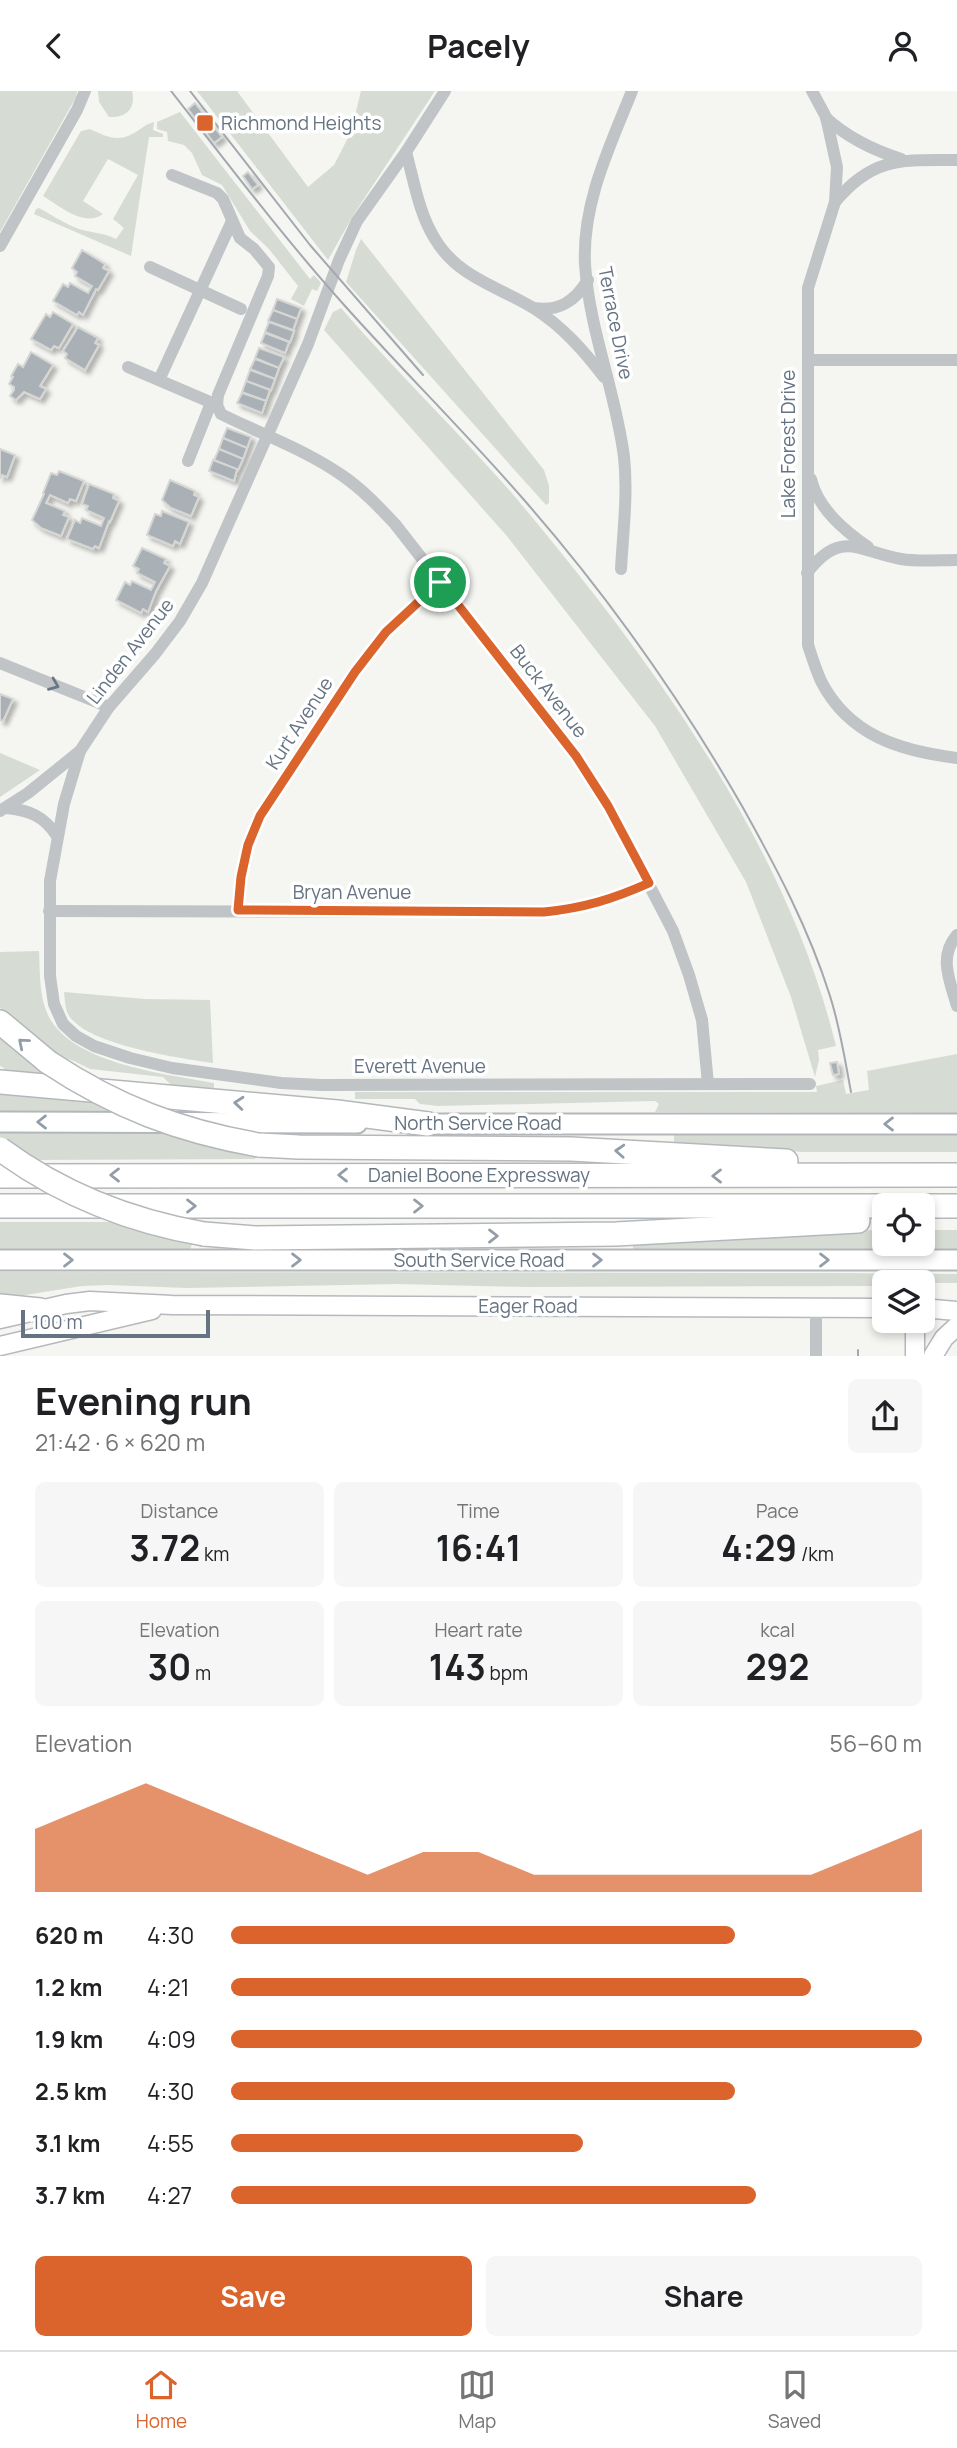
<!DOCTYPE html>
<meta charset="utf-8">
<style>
body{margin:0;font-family:Manrope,sans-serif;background:#f6f6f6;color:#202124;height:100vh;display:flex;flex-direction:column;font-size:26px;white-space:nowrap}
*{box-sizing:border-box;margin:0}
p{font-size:23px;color:#757577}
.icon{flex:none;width:38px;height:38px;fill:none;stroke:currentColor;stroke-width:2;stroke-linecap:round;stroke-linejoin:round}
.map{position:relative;height:1265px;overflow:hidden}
.drawer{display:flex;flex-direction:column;background:#fff;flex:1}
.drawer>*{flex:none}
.fabs{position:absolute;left:872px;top:1102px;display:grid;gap:14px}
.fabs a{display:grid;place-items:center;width:63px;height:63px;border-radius:10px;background:#fff;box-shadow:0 4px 10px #0003;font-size:35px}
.scale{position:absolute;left:21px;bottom:18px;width:189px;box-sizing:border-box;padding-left:7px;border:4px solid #657382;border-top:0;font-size:19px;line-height:24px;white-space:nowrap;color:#657382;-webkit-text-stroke:5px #fff;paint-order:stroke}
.pin{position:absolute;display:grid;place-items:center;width:60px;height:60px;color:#fff;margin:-30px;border:4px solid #fff;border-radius:50%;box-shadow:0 2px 7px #0007}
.round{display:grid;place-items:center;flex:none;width:74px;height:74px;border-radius:10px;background:#f6f6f6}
.headline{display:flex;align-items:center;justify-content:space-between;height:119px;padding:0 35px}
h1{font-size:38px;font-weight:700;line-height:52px}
.metrics{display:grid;grid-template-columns:repeat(3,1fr);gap:10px;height:119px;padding:7px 35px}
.metrics div{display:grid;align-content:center;border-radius:10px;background:#f6f6f6;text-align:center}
.metrics b{font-size:35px;font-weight:700}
.metrics small{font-size:19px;font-weight:400}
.metrics p{font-size:19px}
.chart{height:196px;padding:14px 35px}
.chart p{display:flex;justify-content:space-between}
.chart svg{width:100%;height:126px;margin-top:7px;fill:#db632c;opacity:.7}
.action{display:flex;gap:14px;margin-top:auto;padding:14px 35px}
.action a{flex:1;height:80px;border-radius:10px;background:#db632c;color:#fff;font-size:28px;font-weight:700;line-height:80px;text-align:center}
.action a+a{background:#f6f6f6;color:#202124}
ul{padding:0 35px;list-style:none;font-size:23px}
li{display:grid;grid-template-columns:112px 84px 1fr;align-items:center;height:52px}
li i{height:18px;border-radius:9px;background:#db632c}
header{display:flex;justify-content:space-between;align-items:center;height:91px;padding:0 35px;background:#fff;font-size:32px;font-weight:700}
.tabs{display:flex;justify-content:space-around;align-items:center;height:98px;border-top:2px solid #e0e0e0;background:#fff;font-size:19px;color:#757577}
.tabs a{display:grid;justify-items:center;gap:4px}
.tabs .active{color:#db632c}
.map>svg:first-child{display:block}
</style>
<header><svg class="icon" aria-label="back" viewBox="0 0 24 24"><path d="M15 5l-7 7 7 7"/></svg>Pacely<svg class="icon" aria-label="person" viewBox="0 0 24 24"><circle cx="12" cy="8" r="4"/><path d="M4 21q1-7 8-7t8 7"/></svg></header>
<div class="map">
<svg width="957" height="1265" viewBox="0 0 957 1265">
<defs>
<filter id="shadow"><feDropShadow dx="4" dy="4" stdDeviation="2" flood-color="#0004"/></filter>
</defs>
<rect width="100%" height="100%" fill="#f5f5f2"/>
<g fill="#d6dcd3">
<path d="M0,0h77l-1,6 -76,135z"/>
<path d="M98,0h34c4,17 -5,27 -23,26l-10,-15z"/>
<path d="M197,0h40l71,96 26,-22 17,-33 10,-41h74l-81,123 -26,46z"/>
<path d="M180,21l130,167 4,-4 7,8 -4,8 -5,-2 -8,17 -13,-7 7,-13 -29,-37 -19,-18 -28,-46 -20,-10 -10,-22 -8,-8 -16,-4 -1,-9 -10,-3v-7z"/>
<path d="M154,31l-1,8 10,4v3h-14l-18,119 -97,-42 2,-5 3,-1c11,6 23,14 35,19 14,6 29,5 42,12l8,-11 -11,-9 25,-44 -30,-16 -25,42 20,13c-19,14 -43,-8 -60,-18l38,-65 9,-2c15,7 28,14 44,4 7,-4 12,-9 20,-11z"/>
<path d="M361,148l183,231 5,16v17l-3,2 -200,-223 10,-32z"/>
<path d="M341,217c56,65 119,125 175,190 132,157 271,346 320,548l-18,4 1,10 -4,17 -24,-80 -45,-115 -91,-156 -149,-191 -182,-205 9,-18z"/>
<path d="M0,662l40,17 -40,27z"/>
<path d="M39,860c1,21 0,45 9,64 23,49 118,59 166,68v6l-42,-3 -9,-9 -73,-8 -16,-8 -22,-7 -52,-46v-56z"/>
<path d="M64,901l81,7 65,1 3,63c-34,-5 -128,-18 -145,-49 -3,-6 -3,-15 -4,-22z"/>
<path d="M0,943l56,44 -53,-5 1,-5 -4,-2z"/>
<path d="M957,963v59l-302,-1 4,-8 -4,-3 -217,5 -18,-2 -5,-5h-60v-7h462l-1,-6 27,-6 3,14 23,-4 -2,-19z"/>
<path d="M0,998l88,8 29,14h-117z"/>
<path d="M0,1041l170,1 85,18v8l-224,1 -31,-22z"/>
<path d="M674,1042l283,1v18h-153l-130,-6z"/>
<path d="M0,1131h120l73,18 -3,10h-190z"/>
<path d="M878,1139h6v14h38v-14h35v20l-324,-1v-4l120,-10z"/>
<path d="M0,1181l840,1 117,1v9h-22v4h-13v-4h-38v3l-359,1 -127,-3 -211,4 -79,-3 -26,1 -82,13z"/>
</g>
<g fill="#a9b1b6" stroke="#d6d7d4" stroke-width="2" filter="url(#shadow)">
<path d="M195,12l27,34 -8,6 -26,-34z"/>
<path d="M248,81l10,13 -6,4 -9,-13z"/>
<path d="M82,159l23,14 -2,4 6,3 -11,19 -2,-1 -13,26 -4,-3 -2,3 -24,-14 10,-17 5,3 2,-4 18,10 4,-7 -17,-10 2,-4 -5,-4z"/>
<path d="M277,208l24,9 -4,11 -24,-9z"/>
<path d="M273,219l24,9 -4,11 -25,-9z"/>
<path d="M53,221l20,12 -14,24 -5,-2 -3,4 -20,-11 15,-25 4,3z"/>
<path d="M269,231l25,9 -4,11 -25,-10z"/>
<path d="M78,236l20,11 -3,5 4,2 -14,25 -20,-12 2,-4 -4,-3z"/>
<path d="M265,242l24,9 -4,11 -24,-10z"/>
<path d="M259,257l25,9 -5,11 -24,-10z"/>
<path d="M31,261l22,13 -13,21 6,3 -6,10 -16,-7 -8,8 -6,-4 4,-6v-3l-5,-3 4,-7 -2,-1 7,-12 5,3z"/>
<path d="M255,268l24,9 -4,11 -25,-10z"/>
<path d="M250,279l25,9 -4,11 -25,-9z"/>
<path d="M246,290l24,9 -4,11 -24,-9z"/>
<path d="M242,302l24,8 -4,12 -25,-10z"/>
<path d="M227,337l24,9 -4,11 -24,-10z"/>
<path d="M223,347l24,10 -4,11 -24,-10z"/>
<path d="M0,358l15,6 -8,22 -5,-2 -2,4z"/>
<path d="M219,358l24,10 -5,11 -24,-10z"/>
<path d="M213,369l24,9 -3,12 -25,-10z"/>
<path d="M59,380l25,10 -8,20 -6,-2 -2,4 -18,-8 -4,8 19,8 -2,4 6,2 -8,19 -20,-8 -9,-8 12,-26 -1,-1 8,-20 6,2z"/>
<path d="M170,389l25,11 -1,4 5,2 -8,19 -20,-8 -9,-8z"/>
<path d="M89,393l25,10 -1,4 6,3 -9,21 -1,-1 -10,27 -4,-2 -2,3 -26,-10 8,-19 5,3 2,-5 19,8 3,-8 -18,-8 2,-4 -6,-2z"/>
<path d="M162,420l27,11 -9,22 -5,-3 -2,5 -26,-11 8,-21 6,2z"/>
<path d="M142,457l24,11 -2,4 6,3 -14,25 -8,21 -5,-3 -2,4 -25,-13 9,-18 5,3 2,-4 19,9 4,-8 -18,-9 2,-4 -6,-3z"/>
<path d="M0,603l13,5 -10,22 -3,-1z"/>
<path d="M837,971l2,12 -6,1 -3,-12z"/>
</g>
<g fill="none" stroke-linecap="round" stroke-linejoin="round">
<g stroke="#b5b9be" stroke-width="21">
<g id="secondary">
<path d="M922,1217l35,3"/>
<path d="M0,1228l66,-15 24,-3 82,4 712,3"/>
<path d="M0,1255l152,-36"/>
<path d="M915,1265v-35"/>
<path d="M933,1265l11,-18 13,-12"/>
</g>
</g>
<g stroke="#b3b7bb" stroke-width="23">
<g id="primary">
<path d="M0,1031l357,1"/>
<path d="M416,1033h541"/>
<path d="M0,1169h957"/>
</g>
</g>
<g stroke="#b5b8bb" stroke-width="26">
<g id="highway">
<path d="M0,931l48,40"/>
<path d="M0,991l337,30 91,12"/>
<path d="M259,1054l40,2 272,2 215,12"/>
<path d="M0,1085l957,-1"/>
<path d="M0,1115h957"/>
<path d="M204,1143l51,4 361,-4 242,-13"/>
<path d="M0,1215l40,4"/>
</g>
</g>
<g stroke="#c0c4c7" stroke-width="12">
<path d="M445,0l-39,61 -49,69 -18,39 -31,84 -106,239 -22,38 -25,33 -46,53 -29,44 -16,53 -14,77v95l4,28 9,20 13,12 18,10 36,12 42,10 109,15 40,2 489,-1"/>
<path d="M812,0l14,26 11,50 -2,35 -27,86v357c4,12 8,25 13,36 28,55 80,70 136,77"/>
<path d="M826,27c22,20 47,32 75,41"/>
<path d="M406,61c8,29 13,62 29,87 23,39 65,48 100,70 28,18 49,42 69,68"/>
<path d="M172,84l45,18 6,6 17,39 14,11 15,18 -1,9 -50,119 -1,10 4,9c40,20 85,36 122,62 20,14 36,31 52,48l181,232 32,50 65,125 16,44 13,45 6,64"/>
<path d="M835,111c38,-46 68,-42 122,-42"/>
<path d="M0,155l77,-136 8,-19"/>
<path d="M150,176l91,42"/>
<path d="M534,217c25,4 41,-7 54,-28"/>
<path d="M808,269h149"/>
<path d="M128,276l89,38"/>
<path d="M159,289l73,-159"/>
<path d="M188,370l23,-58"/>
<path d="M811,388c7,30 34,52 57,68"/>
<path d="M621,478c2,-37 7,-75 3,-112 -8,-65 -35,-127 -39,-193 -3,-61 25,-118 47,-173"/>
<path d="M807,482c34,-45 53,-21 94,-14 18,3 38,1 56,1"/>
<path d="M0,572l109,44"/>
<path d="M6,717c23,2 38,8 51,28"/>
<path d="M0,720l28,-18 52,-42"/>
<path d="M238,819l3,-33 7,-32 12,-29 95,-144 31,-40 54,-50"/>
<path d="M49,820l495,1c38,-4 70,-14 105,-29"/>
<path d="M957,844c-19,22 -7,46 0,71"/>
<path d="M816,1216v49"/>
</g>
<use href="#secondary" stroke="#fff" stroke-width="18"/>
<use href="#primary" stroke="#fff" stroke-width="19"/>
<use href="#highway" stroke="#fff" stroke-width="23"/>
<g stroke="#a3a8ae" stroke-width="2">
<path d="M171,0c57,73 113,147 174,215 59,66 122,128 180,195 82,94 155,197 217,305 34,61 67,123 88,190 10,31 15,64 21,96"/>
<path d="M190,0l120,154 113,130"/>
<path d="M858,1265v-6"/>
</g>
<g stroke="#b5b8bb" stroke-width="26" stroke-linecap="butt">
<g id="highway-bridge">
<path d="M48,971c68,45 131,69 211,83"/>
<path d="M0,1058c61,45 129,72 204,85"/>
</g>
</g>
<use href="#highway-bridge" stroke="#fff" stroke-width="23"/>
</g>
<defs><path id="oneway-chevron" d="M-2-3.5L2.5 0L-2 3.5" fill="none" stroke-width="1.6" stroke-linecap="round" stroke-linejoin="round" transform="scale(1.75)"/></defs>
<use stroke="#6a7785" href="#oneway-chevron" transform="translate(54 594) rotate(22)"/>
<g stroke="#939da8">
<use href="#oneway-chevron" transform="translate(23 952) rotate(-140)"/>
<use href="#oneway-chevron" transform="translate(239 1012) rotate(-175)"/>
<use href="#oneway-chevron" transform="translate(42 1031) rotate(-180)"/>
<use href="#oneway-chevron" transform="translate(889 1033) rotate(-180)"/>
<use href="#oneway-chevron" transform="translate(620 1060) rotate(-177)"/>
<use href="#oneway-chevron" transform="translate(115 1084) rotate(180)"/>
<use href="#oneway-chevron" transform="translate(343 1084) rotate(-180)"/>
<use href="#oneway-chevron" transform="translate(717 1085) rotate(180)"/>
<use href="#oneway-chevron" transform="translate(191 1115)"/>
<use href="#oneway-chevron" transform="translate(418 1115)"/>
<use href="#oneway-chevron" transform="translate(493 1145)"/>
<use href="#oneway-chevron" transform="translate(68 1169)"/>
<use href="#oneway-chevron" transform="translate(296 1169)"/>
<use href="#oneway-chevron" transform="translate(597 1169)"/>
<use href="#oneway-chevron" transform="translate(824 1169)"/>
</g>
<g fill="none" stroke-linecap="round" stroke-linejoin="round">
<g stroke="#fff" stroke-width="14">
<path id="route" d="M440,491l136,174 32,50 41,77c-36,16 -65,25 -105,29l-306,-2 3,-33 7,-32 12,-29 95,-144 31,-40z"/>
</g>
<use href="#route" stroke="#db632c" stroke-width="9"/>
</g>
<rect fill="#db632c" stroke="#fff" stroke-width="2.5" x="196" y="23" width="18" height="18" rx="3.5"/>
<g text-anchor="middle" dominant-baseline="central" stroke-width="7" stroke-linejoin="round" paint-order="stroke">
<g font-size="19" fill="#657382" stroke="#fff" text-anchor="start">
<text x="221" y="32">Richmond Heights</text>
</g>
<g font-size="19" fill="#657382" stroke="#fff">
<text transform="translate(616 232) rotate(79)">Terrace Drive</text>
<text transform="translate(788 353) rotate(-90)">Lake Forest Drive</text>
<text transform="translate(130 560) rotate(-52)">Linden Avenue</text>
<text transform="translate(549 600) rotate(52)">Buck Avenue</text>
<text transform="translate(299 632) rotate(-57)">Kurt Avenue</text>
<text x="352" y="801">Bryan Avenue</text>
<text x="420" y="975">Everett Avenue</text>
<text x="478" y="1032">North Service Road</text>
<text x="479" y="1084">Daniel Boone Expressway</text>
<text x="479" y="1169">South Service Road</text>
<text x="528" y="1215">Eager Road</text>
</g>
</g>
</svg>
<div class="fabs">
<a><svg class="icon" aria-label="locate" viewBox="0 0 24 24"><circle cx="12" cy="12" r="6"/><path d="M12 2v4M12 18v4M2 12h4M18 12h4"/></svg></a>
<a><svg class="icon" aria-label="layers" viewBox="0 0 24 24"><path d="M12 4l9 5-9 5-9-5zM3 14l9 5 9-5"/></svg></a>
</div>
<div class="scale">100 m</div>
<div class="pin" style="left:440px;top:491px;background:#1e9e55"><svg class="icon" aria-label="arrive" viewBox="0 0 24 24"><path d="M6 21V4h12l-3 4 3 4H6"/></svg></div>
</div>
<section class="drawer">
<div class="headline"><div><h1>Evening run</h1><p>21:42 · 6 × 620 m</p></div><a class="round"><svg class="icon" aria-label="share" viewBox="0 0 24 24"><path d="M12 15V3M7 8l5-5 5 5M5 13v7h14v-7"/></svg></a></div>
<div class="metrics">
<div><p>Distance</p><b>3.72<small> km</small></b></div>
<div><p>Time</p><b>16:41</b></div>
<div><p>Pace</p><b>4:29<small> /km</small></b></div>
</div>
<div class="metrics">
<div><p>Elevation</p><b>30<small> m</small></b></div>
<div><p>Heart rate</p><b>143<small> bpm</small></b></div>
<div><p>kcal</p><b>292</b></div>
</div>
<div class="chart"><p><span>Elevation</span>56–60 m</p>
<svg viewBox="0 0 160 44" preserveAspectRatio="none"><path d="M0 44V22L10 14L20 6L30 14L40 22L50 30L60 38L70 30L80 30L90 38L100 38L110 38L120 38L130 38L140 38L150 30L160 22V44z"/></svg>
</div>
<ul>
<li><b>620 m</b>4:30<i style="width:73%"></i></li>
<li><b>1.2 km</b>4:21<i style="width:84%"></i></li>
<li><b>1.9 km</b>4:09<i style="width:100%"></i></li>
<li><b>2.5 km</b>4:30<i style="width:73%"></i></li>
<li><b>3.1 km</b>4:55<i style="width:51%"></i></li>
<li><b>3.7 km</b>4:27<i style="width:76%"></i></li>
</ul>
<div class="action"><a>Save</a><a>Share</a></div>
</section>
<nav class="tabs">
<a class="active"><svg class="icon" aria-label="home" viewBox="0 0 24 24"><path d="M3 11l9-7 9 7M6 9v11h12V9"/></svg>Home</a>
<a><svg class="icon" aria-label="map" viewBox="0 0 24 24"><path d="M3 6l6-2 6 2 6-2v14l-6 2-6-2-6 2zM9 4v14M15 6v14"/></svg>Map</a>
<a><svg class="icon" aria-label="saved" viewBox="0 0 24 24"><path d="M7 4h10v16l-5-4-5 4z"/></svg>Saved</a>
</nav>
